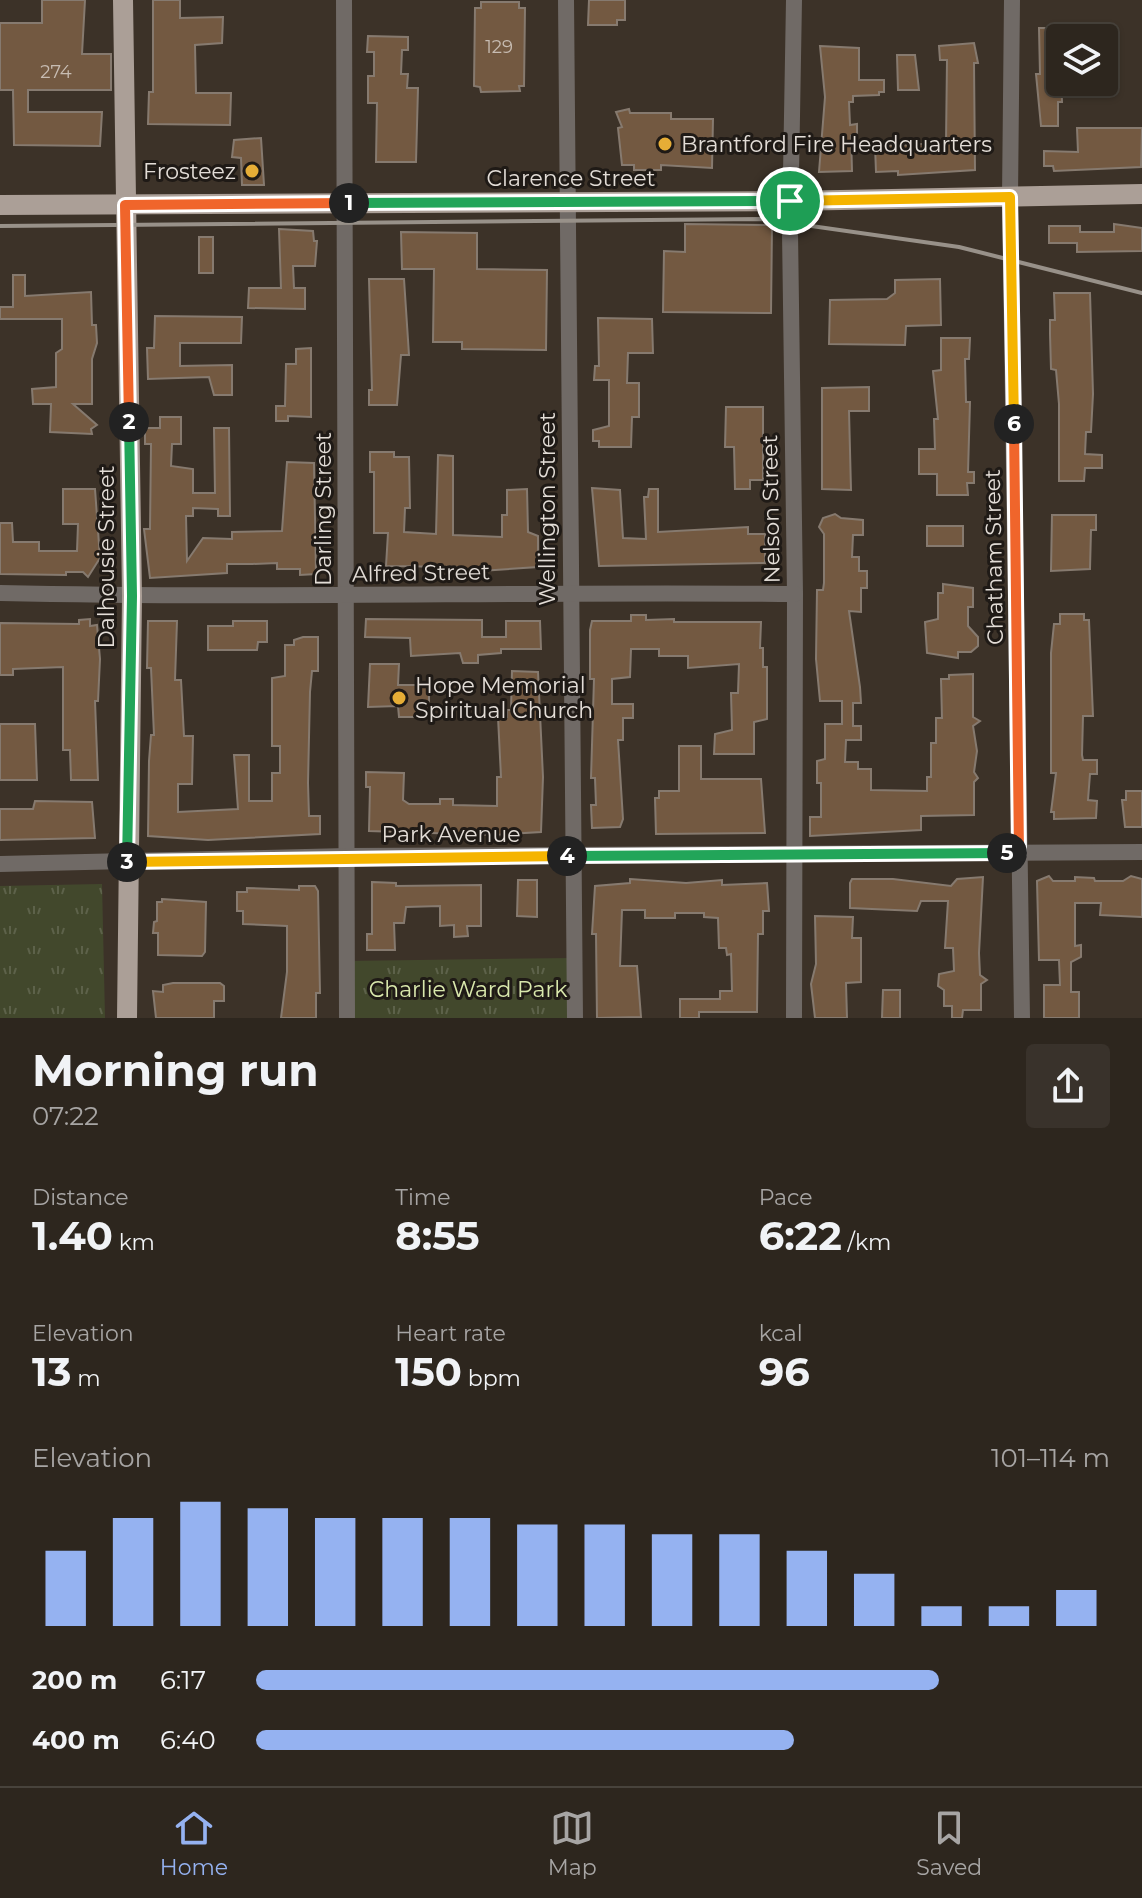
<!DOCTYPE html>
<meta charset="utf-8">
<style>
body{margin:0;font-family:Montserrat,sans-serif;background:#39322b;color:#f1f3f6;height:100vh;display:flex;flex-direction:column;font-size:30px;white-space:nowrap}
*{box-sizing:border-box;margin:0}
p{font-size:26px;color:#a7a5a4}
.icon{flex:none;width:44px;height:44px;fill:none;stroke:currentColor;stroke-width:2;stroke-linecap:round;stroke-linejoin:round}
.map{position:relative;height:1018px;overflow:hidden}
.panel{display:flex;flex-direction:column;background:#2d261e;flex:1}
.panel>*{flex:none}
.tools{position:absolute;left:1046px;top:24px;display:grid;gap:16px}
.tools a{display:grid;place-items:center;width:72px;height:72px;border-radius:8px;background:#2d261e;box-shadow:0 2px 6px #0004,0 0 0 2px #48433c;font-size:40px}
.pin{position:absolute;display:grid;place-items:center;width:68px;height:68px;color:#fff;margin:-34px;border:4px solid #fff;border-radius:50%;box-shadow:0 2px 8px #0007}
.km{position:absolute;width:40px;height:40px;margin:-20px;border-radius:50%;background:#222;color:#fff;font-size:22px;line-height:40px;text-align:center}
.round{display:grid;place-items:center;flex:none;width:84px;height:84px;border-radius:8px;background:#39322b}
.overview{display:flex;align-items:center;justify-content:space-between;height:136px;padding:0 32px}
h1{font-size:44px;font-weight:700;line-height:60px}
.metrics{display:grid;grid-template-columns:repeat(3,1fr);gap:12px;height:136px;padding:8px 32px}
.metrics div{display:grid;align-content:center}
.metrics b{font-size:40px;font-weight:700}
.metrics small{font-size:22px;font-weight:400}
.metrics p{font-size:22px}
.chart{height:224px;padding:16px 32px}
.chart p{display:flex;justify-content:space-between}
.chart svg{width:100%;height:144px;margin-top:8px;stroke:#95b2f1;stroke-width:6}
ul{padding:0 32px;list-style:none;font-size:26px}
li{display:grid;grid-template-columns:128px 96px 1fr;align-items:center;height:60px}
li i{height:20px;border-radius:10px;background:#95b2f1}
.menu{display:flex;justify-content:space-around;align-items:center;height:112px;border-top:2px solid #48433c;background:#2d261e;font-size:22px;color:#a7a5a4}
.menu a{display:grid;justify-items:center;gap:4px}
.menu .active{color:#95b2f1}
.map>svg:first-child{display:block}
</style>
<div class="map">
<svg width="1142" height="1018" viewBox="0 0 1142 1018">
<defs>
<pattern id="park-tufts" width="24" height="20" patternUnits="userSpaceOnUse" patternTransform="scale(2)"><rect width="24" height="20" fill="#42482c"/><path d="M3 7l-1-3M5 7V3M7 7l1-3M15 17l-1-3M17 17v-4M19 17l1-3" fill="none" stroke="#5d624a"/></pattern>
</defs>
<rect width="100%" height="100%" fill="#3c3228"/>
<g fill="url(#park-tufts)">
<path d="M102,884l3,134h-105v-132z"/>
<path d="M574,958l1,60h-228l-1,-57z"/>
</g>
<g fill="#735941" stroke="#867a6f" stroke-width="2">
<path d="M42,0h43l-3,54h29v36h-83v22h74l-2,34 -86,-1 -1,-55h-13v-67h42z"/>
<path d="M153,0h27v18l43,-1 -1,26 -27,2 1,48h35l-1,32 -82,-1 1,-32h4z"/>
<path d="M589,0h36v20h-8v5h-29z"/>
<path d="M481,2h38v6h6l-1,78h-5l1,5 -39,1 -1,-5 -6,-1 1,-78h6z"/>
<path d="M1039,28h21l2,74h-4v24h-17l-5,-52h4z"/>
<path d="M368,36l40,1v13h-6l-1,24h7l-1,14h11l-2,74h-40l1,-59h-9v-27h6v-24h-7z"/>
<path d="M974,43l4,20h-4l1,107 -77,5v-4l-22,1 -1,-26 71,-3 1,-83h-7l-1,-14z"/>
<path d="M820,46l39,2v32h25v12h-5v3l-26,1v6h-4l1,23 7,-1v12h-6l1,35 -33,1 6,-75z"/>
<path d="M897,55h18l4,35h-21z"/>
<path d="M629,109l1,4h41v6h42l-1,49 -51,-3v5h-27v-5h-12l-4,-37 4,-1 -6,-15z"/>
<path d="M1077,128h65l-1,39 -87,4 -1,-5h-9v-15l34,1z"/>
<path d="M261,138l3,47h-22l-1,-27 -9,-1 2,-17z"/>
<path d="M685,224l87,1 -1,88 -108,-1 1,-61 21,1z"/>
<path d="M1114,224l28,4v23l-65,1v-9h-28v-17h31v6h34z"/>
<path d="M279,229l34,2 1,10h3l-2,25h-22l1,22h11v21l-57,-1 1,-20h32z"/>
<path d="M401,232l76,1v36l70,1 -1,80 -84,-1v-7h-29l1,-73h-32z"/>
<rect x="199" y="237" width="14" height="36"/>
<path d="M13,275h12v21l66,-4 1,33h4l1,18 -5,16v45h-19l24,21 -6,4 1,5 -42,-2 1,-28h-18l-1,-15 24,-2v-34l6,-4v-30h-62v-12h13z"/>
<path d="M369,279h35l5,76h-8l-4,50h-28v-15h3z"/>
<path d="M940,279l1,46 -35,1 -1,19 -76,-1 1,-44 57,-1 8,-6v-13z"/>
<path d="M1054,293h36l3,101 -2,38h-5l-1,22 17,1v13h-17l-1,13h-25v-77l-3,-34 -5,-1 -1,-35v-14h5z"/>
<path d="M155,316l87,1 -1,26h-61v23l52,-1v30h-18l-5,-18 -61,2 -1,-31h7z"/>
<path d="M598,318l54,1 1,34h-25l-1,30h12v34h-7l-1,30h-32v-6h-6v-11l16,-4v-46h-15l1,-14h4z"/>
<path d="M941,338h29l-1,21h-4l1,43h4l-2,70h6v11h-7l1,12h-31v-21h-18v-25h16l-1,-30h4l-5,-48 8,-1z"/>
<path d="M311,348v69l-23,-1v5h-12v-15h9l1,-42h10v-15z"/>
<path d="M869,387v24h-20l2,79 -29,-1v-101z"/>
<path d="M726,407h37v73h-13v9h-15l-1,-42h-9z"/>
<path d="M160,417h21v27h-9l-1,22 22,3v24h22l-1,-65h15l1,88h-12v-7l-25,-1v8h-7l1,45 16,-23 29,1v-7l50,-1 5,-69 27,1 2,111 -16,1v-6h-23v-6l-25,1h-25v9l-77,5 -6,-49h6l1,-85h-6v-16h15z"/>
<path d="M370,452h24v5h15l1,51h-5l-1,24 32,2 2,-79 15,1v79l49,2v-22h5v-25l20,-1 1,43 10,4v31l-58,4 -20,-1v-3l-74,-1 2,-33h-14v-61h-4z"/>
<path d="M592,488l28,2 3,48 23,1 -2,-42h4l1,-8h9v43l90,-5v7h17v29l-166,3z"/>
<path d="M63,489h32l5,69 -12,19 -5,-5h-17v3l-66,-1v-51h12l1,19h26v9h38l1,-27h-15z"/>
<path d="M835,514l6,4 22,2v15h-10l-1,22h7v14h8v17h-6v24l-12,-1 11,76 1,16h-8v23h8v14h-15l-1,22h13v7h13v21l56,1v-14h4v-34h5v-25h6l-1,-39h8v-4l24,-1v43l7,4 -7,5 4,25 -3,21 4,6 -4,4v33l-53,1v14l-111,6v-19h11v-34h-4v-22l8,-2v-35h17v-23h-22l-4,-42 1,-69h6l1,-7v-49l-5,-7 4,-9z"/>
<path d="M1052,515h44v15h-5l-1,39 -39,2z"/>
<rect x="927" y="526" width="36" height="20"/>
<path d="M943,584l30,4v19h-5v19l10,11v9l-7,6h-13v6l-31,-5 -2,-31 13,-3v-26h5z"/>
<path d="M1060,614h24v6h5l4,96h-10l-1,39 1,5h14v14h-7l-2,26 9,1 -1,17 -42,1v-7h-3l5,-39h-5v-120l3,-29h6z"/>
<path d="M631,615h15v5l28,-1v3h87l-1,26h3v19h4v52l-13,3v32h-40l1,-20 17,-4 -1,-37h7l1,-29 -51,4v-12h-29v-7h-28l-1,28 -18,2v25h21v14h-10v22h-5l5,79 -3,8 -28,1 -1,-23h5l-1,-27h-4l3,-99h-4v-49l2,-9h39z"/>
<path d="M90,619v7l7,-1 3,34 -2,42h-3l3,79h-27l-1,-30h-7v-83l-50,2v6h-13v-52l79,1v-4z"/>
<path d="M366,619l116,1v17h24v-16h34l1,28h-40v4l-23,2v8h-15l-3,-10 -49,3 -1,-18 -45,-1z"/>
<path d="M148,621h29l-2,59h6l3,56h9l-1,48h-14v28l60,-3 -4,-54h15v46h23v-28h8v-27h-8v-68l13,-2v-31h9v-5l9,-3h15v34h-6l-2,21 -2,91 1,33h11v18l-112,6 -60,-4 1,-75 2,-26h3l-3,-67h-4z"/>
<path d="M233,621h34v21h-9l-1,8h-49v-24h25z"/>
<path d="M370,664h29l-1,21h31v32h-30l-1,-11 -30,1z"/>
<path d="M512,671l26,1 5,105 -2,55 -48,3 -124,-4 1,-44h-4v-15l38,1 -1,27 6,4h31v-5h13v6l44,1v-29h4l-3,-60h9v-7h4z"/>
<path d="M0,724h35l2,56h-37z"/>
<path d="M679,746h22v33h60l4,54 -109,1 -1,-36h4v-7h20z"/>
<path d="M1126,791h16v36h-17l-3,-27h4z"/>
<path d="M35,801l57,1 3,36 -95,2v-31h33z"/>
<path d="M1049,876l4,5h22v-4l19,1 1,3h28l8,-5 11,3v38l-42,-2 1,-12h-26v43l6,-1v12l-10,5v30h8v26h-35v-33h16l-1,-25h-20l-2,-79z"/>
<path d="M983,877l-4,76 1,22 7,5 -6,4v26h-18l-1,8h-10v-12h-8v-16l-6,-4 1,-12 15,-3 -1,-23h-8l3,-47h-27l-4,10 -67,-3v-25l2,-4h41l58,7 6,-7z"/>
<path d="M630,879l56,4 36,-3v5l45,-2 2,28h-6v23h-5l-1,78h-58v6h-19v-19h40v-8h12l-1,-37 -4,1 -1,-7h-7l-1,-30 -14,-1v-4h-29v5h-30v-8h-23l-2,56h17l4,51 -44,1 -1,-84h-4l3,-48 35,-3z"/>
<path d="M518,880h19v37l-20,-1z"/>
<path d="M372,882l24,1v3l85,-1v41h-14l1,10 -14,1v-12l-14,1v-20l-34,1 -2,16h-10l1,27h-28v-16h5z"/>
<path d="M299,886h16l3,5 2,102h-4v25h-35l6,-46v-46l-44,-2v-13h-6v-19h10v-4l52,2z"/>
<path d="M162,899l44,3 -1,50 -3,4 -44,-1v-22h-5l1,-11 3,-1v-19h5z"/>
<path d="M815,916l38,1 -1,21h9v44l-15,1 1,35h-32l-4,-34 5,-20z"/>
<path d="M173,983h47l4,3v15h-10v17h-58l-3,-27 10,1v-7z"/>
<path d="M883,990h17v28h-18z"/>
</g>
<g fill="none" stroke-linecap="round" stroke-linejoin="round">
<g stroke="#706a66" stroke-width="16">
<path d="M344,0l3,1018"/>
<path d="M566,0l9,1018"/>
<path d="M794,0l-4,232 5,362 -1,424"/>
<path d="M1012,0l-2,197 12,821"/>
<path d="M0,593c265,6 530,-2 795,1"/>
<path d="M0,864l347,-8 795,-4"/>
</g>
<g stroke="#ab9f97" stroke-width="20">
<path d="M123,0l9,596 -5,422"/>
<path d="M0,205l790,-4 352,-7"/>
</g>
<path stroke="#989189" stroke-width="4" d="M0,226l762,-7 197,28 183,46"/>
</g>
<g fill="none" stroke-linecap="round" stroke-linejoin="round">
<g stroke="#fff" stroke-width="16">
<path id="split-1" d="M349,203l441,-2"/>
</g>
<g stroke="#fff" stroke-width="16">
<path id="split-2" d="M129,422l-4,-217 224,-2"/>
</g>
<g stroke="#fff" stroke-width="16">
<path id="split-3" d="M127,862l5,-266 -3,-174"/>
</g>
<g stroke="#fff" stroke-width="16">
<path id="split-4" d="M127,862l440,-6"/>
</g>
<g stroke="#fff" stroke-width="16">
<path id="split-5" d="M567,856l440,-3"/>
</g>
<g stroke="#fff" stroke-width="16">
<path id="split-6" d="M1007,853h12l-5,-429"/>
</g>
<g stroke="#fff" stroke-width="16">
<path id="split-7" d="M790,201l220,-4 4,227"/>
</g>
<use href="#split-1" stroke="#22a559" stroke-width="10"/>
<use href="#split-2" stroke="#f0652b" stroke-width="10"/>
<use href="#split-3" stroke="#22a559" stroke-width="10"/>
<use href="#split-4" stroke="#f5b400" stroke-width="10"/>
<use href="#split-5" stroke="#22a559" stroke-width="10"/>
<use href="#split-6" stroke="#f0652b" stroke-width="10"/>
<use href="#split-7" stroke="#f5b400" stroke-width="10"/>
</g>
<g fill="#e6ad36" stroke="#1f1a16" stroke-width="3">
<circle cx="665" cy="144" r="8"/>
<circle cx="252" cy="171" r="8"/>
<circle cx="399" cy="698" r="8"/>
</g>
<g text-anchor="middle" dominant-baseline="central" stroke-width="6" stroke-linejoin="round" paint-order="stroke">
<g font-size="18" fill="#c7bcb2">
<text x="499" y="47">129</text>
<text x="56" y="72">274</text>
</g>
<g font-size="22" fill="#e3ddd7" stroke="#1f1a16" text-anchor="start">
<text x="681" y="144">Brantford Fire Headquarters</text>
<text x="236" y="171" text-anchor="end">Frosteez</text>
<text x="415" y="685">Hope Memorial<tspan x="415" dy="25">Spiritual Church</tspan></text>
</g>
<g font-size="22" fill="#e3ddd7" stroke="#1f1a16">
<text x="571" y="178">Clarence Street</text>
<text transform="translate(323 509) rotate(-90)">Darling Street</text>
<text transform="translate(547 509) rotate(-90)">Wellington Street</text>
<text transform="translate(771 509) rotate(-91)">Nelson Street</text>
<text transform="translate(106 557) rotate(-90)">Dalhousie Street</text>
<text transform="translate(994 557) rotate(-91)">Chatham Street</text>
<text transform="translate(421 573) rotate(-1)">Alfred Street</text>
<text x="451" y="834">Park Avenue</text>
</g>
<g font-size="22" fill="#d9e8ac" stroke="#1f1a16">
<text x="468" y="989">Charlie Ward Park</text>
</g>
</g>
</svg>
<div class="tools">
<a><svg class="icon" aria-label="layers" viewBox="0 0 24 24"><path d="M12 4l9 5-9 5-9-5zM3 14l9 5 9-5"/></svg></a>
</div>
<div class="pin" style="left:790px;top:201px;background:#1e9e55"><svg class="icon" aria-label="arrive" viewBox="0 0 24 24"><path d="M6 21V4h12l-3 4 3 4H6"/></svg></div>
<b class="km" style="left:349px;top:203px">1</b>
<b class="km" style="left:129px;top:422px">2</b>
<b class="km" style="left:127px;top:862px">3</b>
<b class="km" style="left:567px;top:856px">4</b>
<b class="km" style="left:1007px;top:853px">5</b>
<b class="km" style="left:1014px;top:424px">6</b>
</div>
<section class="panel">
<div class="overview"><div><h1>Morning run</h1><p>07:22</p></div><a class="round"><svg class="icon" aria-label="share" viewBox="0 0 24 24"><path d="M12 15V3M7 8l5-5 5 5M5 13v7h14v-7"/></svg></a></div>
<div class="metrics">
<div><p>Distance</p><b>1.40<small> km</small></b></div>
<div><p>Time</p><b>8:55</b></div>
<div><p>Pace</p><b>6:22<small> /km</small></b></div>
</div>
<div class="metrics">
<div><p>Elevation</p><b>13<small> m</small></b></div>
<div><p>Heart rate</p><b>150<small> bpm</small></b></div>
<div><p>kcal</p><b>96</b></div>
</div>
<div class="chart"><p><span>Elevation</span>101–114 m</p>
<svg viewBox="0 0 160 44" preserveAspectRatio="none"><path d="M5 44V21M15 44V11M25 44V6M35 44V8M45 44V11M55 44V11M65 44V11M75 44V13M85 44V13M95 44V16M105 44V16M115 44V21M125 44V28M135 44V38M145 44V38M155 44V33"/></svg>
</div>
<ul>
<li><b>200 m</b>6:17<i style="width:80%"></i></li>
<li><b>400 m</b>6:40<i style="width:63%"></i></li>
</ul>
</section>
<nav class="menu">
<a class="active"><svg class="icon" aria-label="home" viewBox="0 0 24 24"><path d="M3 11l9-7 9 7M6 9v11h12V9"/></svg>Home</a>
<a><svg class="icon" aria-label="map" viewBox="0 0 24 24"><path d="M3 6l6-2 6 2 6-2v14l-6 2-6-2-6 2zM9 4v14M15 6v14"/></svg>Map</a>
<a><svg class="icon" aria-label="saved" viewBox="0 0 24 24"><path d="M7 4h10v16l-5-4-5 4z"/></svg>Saved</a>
</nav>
